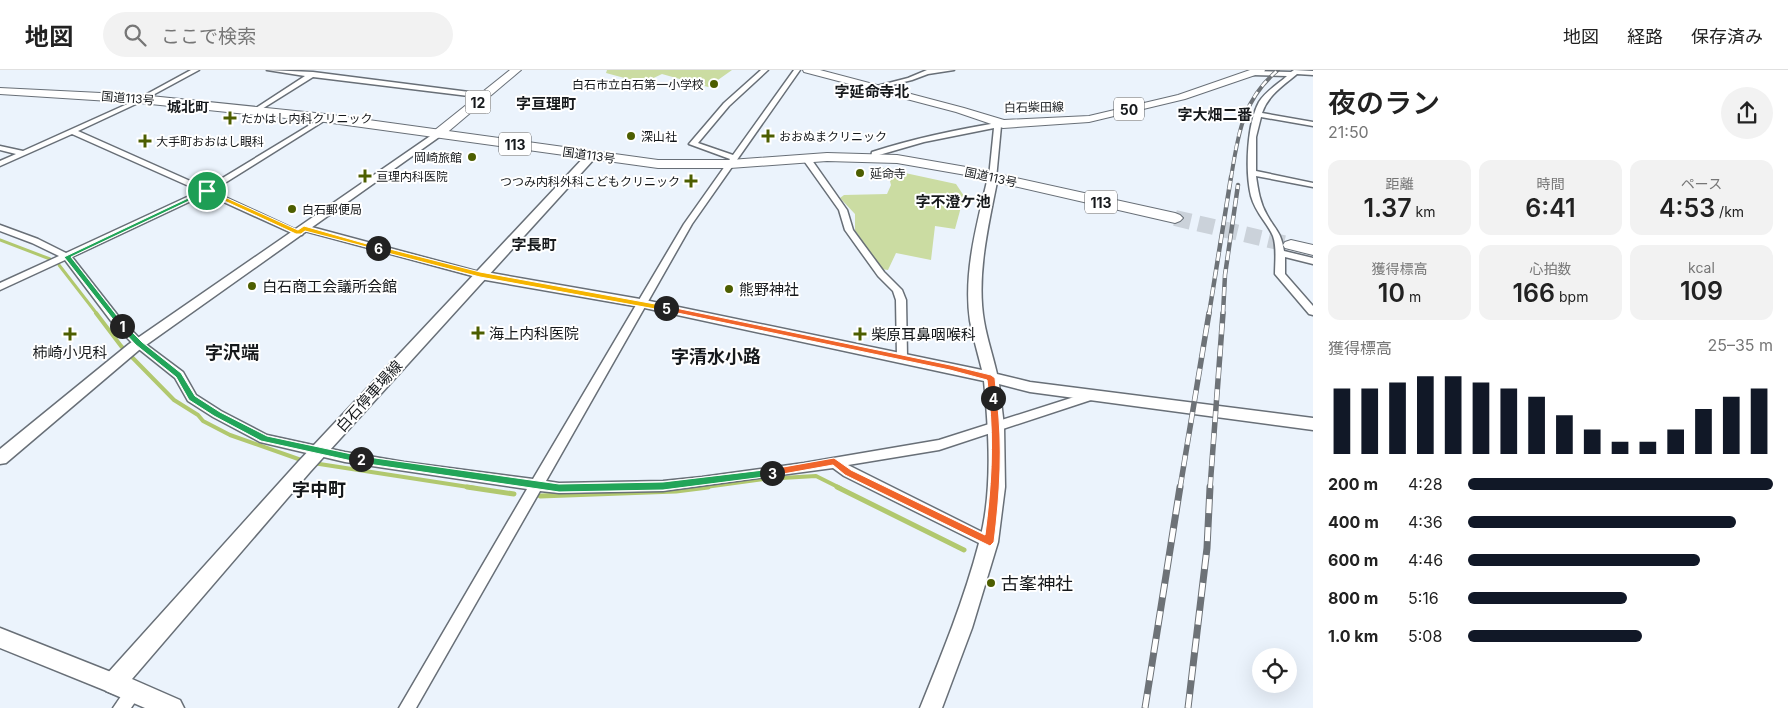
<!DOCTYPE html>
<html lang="ja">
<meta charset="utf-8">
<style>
body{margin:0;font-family:Inter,"Noto Sans JP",sans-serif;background:#f2f2f2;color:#222;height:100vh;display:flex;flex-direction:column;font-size:19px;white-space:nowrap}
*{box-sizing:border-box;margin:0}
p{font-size:16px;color:#767676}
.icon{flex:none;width:28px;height:28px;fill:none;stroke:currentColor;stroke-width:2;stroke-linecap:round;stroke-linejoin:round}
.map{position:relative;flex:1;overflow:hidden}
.drawer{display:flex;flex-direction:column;background:#fff;width:475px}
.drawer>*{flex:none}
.controls{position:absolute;left:1252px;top:578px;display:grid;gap:10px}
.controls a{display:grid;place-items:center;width:45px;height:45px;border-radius:50%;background:#fff;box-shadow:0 5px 20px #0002;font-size:25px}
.pin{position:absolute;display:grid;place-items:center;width:42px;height:42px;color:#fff;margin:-21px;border:2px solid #fff;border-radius:50%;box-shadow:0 1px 5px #0007}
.km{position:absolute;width:25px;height:25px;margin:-12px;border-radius:50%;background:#222;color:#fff;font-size:14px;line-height:25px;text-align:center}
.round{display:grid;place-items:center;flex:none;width:52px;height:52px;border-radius:26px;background:#f2f2f2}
.summary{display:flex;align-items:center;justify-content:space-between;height:85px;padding:0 15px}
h1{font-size:28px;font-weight:600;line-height:38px}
.stats{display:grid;grid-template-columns:repeat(3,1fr);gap:8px;height:85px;padding:5px 15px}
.stats div{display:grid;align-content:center;border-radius:12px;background:#f2f2f2;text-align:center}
.stats b{font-size:25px;font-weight:600}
.stats small{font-size:14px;font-weight:400}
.stats p{font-size:14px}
.chart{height:140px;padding:10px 15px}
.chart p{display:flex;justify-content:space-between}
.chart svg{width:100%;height:90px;margin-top:5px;stroke:#111827;stroke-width:6}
ul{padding:0 15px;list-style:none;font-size:16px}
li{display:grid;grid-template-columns:80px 60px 1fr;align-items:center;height:38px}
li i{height:12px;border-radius:6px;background:#111827}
header{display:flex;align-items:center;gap:30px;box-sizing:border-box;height:70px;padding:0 25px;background:#fff;border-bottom:1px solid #e0e0e0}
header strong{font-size:24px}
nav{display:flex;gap:28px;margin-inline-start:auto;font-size:18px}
.search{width:350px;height:45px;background:#f2f2f2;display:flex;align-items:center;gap:12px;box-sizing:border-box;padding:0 18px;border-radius:28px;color:#767676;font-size:19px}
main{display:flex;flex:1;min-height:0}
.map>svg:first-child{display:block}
</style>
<header>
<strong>地図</strong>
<div class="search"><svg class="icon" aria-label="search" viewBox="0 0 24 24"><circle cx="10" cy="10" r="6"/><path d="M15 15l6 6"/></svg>ここで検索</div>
<nav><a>地図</a><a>経路</a><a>保存済み</a></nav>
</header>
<main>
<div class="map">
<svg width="1313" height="638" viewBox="0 0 1313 638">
<rect width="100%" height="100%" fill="#ebf3fc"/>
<g fill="#cbdca2">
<path d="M607,0h125l-24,17 -46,-13 -19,9 -37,-10z"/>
<path d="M882,98l74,16 8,12 -9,33 -20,-3 -4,34 -35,-7 -8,17 -7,-1 -26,-39v-16l-15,-16 4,-3 43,-1 4,-9 -3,-12 -6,-2z"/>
</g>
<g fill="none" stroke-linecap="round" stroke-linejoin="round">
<g stroke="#b1c86e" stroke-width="3">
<path d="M0,170l50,19"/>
<path d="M59,195l38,49"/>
</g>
<g stroke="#b1c86e" stroke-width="4">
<path d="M96,243l25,33 53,54 24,15 5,6 27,14 74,26"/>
<path d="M313,393l162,25"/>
<path d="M698,418l66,-9 52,-3 24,12"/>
</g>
<g stroke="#b1c86e" stroke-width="5">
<path d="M467,417l47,7"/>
<path d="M837,417l127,63"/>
<path d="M540,426l136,-5 32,-4"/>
</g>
<path stroke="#cbd2da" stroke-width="16" stroke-dasharray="16 8" stroke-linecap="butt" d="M1175,148l116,27"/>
<g stroke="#686f77" stroke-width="3">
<g id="minor">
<path d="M191,0h8l-61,33 -60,28 128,57 117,-71h4v2l-115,72 91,42 -1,2h-6l-90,-41 -134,63 47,60 24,25 40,30 13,23 25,16 46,24 78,17 59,10 129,17 151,-255 46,-65 -41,-15 35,-41 37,-33h7l-39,36 -31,37 35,12 61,-85h6l-108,154 -146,257 13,2 104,-2 39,-4 102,-14 135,-23 154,-49 6,4 -2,3 -158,52 -91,15 146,73 2,4 -2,4 -5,2 -145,-72 -11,-8 -170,23 -104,2 -19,-2 -124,217h-17l128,-219 -182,-27 -85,-20 -47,-25 -25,-16 -13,-23 -40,-32 -24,-25 -46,-61 -65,30v-7l59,-27 -27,-13 -32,-12v-6l38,14 28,14 134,-62 -128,-57 -72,32v-5l16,-7 -16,-4v-4l23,5 111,-50z"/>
<path d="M267,0l46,2 172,22 3,2 -3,2 -172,-21 -56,35h-4v-2l52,-34z"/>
<path d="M927,0h27l-26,4 -16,6 -36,9 -3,-2 35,-9z"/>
<path d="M1294,0l19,1v4l-16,-1c-14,12 -29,21 -35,39l51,9v4l-52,-9 -5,20v34l57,12v4l-57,-11c2,14 4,27 11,39 9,16 14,17 17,36l29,7v6l-28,-7v17l28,32v9l-4,-1 -34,-40c0,-12 2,-27 -2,-38 -6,-14 -17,-22 -22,-40 -6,-25 -4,-72 8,-94 7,-11 19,-18 28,-26l-35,-1 -3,-2 3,-2 39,1z"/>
<path d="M1003,52l4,2 -6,2 -5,53 -7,-2 5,-49 -70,14 -45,13 -1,4h-3l-4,-2 1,-5c43,-14 87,-23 131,-30z"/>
<path d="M803,86h6l38,54 6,20 31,42 18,18 4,10 1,57 -1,3 -4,1 -5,-4 -1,-57 -3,-9 -15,-15 -33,-46 -6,-20 -37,-52z"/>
<path d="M304,155l179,48 2,2 -5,3 -179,-48v-4z"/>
<path d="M134,614l6,2 2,6 -11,16h-18l15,-22z"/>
</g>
</g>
<g stroke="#686f77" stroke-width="3">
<g id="tertiary">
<path d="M439,60l5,3 -2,2 -303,215 -133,113 -6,1v-15l129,-105z"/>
<path d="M993,104l5,3c-9,46 -22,98 -14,144 3,18 9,35 13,53l33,8 283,36v12l-283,-38 -31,-8 5,42 1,61 -7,55 -26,86 -30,80h-22c22,-54 44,-108 59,-165 14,-50 10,-111 5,-162l-344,-74 -160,-28 -6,-4 6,-4 160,28 342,71c-4,-16 -9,-33 -12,-49 -7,-48 7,-97 18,-144z"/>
<path d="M0,558l121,48 4,7 -4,7 -7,4 -114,-46z"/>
</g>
</g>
<g stroke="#686f77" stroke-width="3">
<path id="secondary" d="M591,83l5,3 -1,2 -285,314 -178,207 48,21 4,8h-39l-39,-17 -3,-8 3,-8 192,-213 289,-308z"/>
</g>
<g stroke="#686f77" stroke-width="2">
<g id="primary">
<path d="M510,0h11l-78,66h-8l-2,-3 2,-3z"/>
<path d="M803,0h17l144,38 40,12 85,-4 89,-21 72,-25h15l-1,2 -79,27 -96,23 -86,6 -47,-16 -152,-40z"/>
</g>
</g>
<g stroke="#686f77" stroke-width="2">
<g id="trunk">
<path d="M0,18l141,7 184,19 333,46h72l97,-7 70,2 69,12 209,46 5,2 3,3 -3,3 -5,2 -209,-48 -69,-12 -70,-2 -97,7h-72l-333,-46 -184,-19 -141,-9z"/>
<path d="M1291,170l22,5v10l-28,-7 -2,-3 2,-3z"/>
</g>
</g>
<use href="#minor" fill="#fff" fill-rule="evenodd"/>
<use href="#tertiary" fill="#fff" fill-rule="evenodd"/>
<use href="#secondary" fill="#fff" fill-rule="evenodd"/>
<use href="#primary" fill="#fff" fill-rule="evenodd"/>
<use href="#trunk" fill="#fff" fill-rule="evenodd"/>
<g stroke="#6d7277" stroke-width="4">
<path id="rail-far3" d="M1231,108c7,-43 11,-78 47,-108"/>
</g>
<g stroke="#6d7277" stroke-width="4.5">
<g id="rail-far2">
<path d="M1209,244l22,-137"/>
<path d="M1223,244l2,-39 13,-90"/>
</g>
</g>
<g stroke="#6d7277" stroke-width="5.5">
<g id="rail-far1">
<path d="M1180,418l29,-175"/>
<path d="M1210,418l13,-175"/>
</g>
</g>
<g stroke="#6d7277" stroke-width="7">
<g id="rail">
<path d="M1145,638l35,-221"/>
<path d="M1188,638l19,-160 3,-61"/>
</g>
</g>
<use href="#rail-far3" stroke="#fff" stroke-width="2.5" stroke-dasharray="7" stroke-linecap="butt"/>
<use href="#rail-far2" stroke="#fff" stroke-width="3" stroke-dasharray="9" stroke-linecap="butt"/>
<use href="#rail-far1" stroke="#fff" stroke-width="4" stroke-dasharray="11" stroke-linecap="butt"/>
<use href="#rail" stroke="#fff" stroke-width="5" stroke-dasharray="14" stroke-linecap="butt"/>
</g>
<path fill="#22a559" stroke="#fff" d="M205,120l5,1 -139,66 54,69 -6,1 -55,-70z"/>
<path fill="#22a559" stroke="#fff" d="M119,254h5l18,18 39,31 14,23 25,16 47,24 94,20 3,1v5l-3,1 -100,-22 -47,-25 -25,-16 -13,-23 -40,-32 -17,-18z"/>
<path fill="#22a559" stroke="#fff" d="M361,386l198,28 104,-2 109,-13 5,4 -5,3 -109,14 -104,2 -198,-29 -5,-4z"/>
<path fill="#f0652b" stroke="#fff" d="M993,325l4,3c6,48 3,96 -3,144l-4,4 -145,-71 -12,-10 -61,11 -4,-3 4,-4 62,-11 17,12 134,65c6,-46 9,-91 4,-137z"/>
<path fill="#f0652b" stroke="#fff" d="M666,236l284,59 41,10 4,3 2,20 -4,3 -4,-3 -2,-18 -37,-10 -287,-60v-3z"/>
<path fill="#f5b400" stroke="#fff" d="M378,176l102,26 186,34 3,2 -3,3 -186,-34 -104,-27v-3z"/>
<path fill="#f5b400" stroke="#fff" d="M205,120h4l89,40 6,-4 77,22 -3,2 -73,-19 -4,3h-5l-91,-42z"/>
<g fill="#4d5e00" stroke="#fff" stroke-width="2">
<circle cx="714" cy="14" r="5"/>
<path d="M227.5 40.5h5v5h5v5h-5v5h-5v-5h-5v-5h5z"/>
<circle cx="631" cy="66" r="5"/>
<path d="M765.5 58.5h5v5h5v5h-5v5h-5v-5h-5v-5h5z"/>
<path d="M142.5 63.5h5v5h5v5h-5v5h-5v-5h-5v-5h5z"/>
<circle cx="472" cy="87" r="5"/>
<circle cx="860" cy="103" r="5"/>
<path d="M362.5 98.5h5v5h5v5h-5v5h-5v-5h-5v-5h5z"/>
<path d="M688.5 103.5h5v5h5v5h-5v5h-5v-5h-5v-5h5z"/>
<circle cx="292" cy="139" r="5"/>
<circle cx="252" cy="216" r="5"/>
<circle cx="729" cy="219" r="5"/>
<path d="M475.5 255.5h5v5h5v5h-5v5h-5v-5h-5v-5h5z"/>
<path d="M67.5 256.5h5v5h5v5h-5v5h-5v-5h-5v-5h5z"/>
<path d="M857.5 256.5h5v5h5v5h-5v5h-5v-5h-5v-5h5z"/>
<circle cx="991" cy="513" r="5"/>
</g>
<g text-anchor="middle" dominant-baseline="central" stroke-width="4" stroke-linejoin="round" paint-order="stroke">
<g font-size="12" fill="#16191c" stroke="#fff" text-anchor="start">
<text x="704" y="14" text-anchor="end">白石市立白石第一小学校</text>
<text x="241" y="48">たかはし内科クリニック</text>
<text x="641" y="66">深山社</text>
<text x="779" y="66">おおぬまクリニック</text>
<text x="156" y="71">大手町おおはし眼科</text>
<text x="462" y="87" text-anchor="end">岡崎旅館</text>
<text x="870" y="103">延命寺</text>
<text x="376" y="106">亘理内科医院</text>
<text x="680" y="111" text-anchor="end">つつみ内科外科こどもクリニック</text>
<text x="302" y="139">白石郵便局</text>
</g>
<g font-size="12" fill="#16191c" stroke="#fff">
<text transform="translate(128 28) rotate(5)">国道113号</text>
<text transform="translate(1034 37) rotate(-1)">白石柴田線</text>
<text transform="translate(589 85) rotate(8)">国道113号</text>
<text transform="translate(991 107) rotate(12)">国道113号</text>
</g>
<g fill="#fff" stroke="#5c5e60" stroke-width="1">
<rect x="465.5" y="20.5" width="25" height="23" rx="4"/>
<rect x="1114" y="27.5" width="30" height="23" rx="4"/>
<rect x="499" y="62.5" width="32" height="23" rx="4"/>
<rect x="1085" y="120.5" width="32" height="23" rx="4"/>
</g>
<g font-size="14" font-weight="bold" fill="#16191c">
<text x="478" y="32">12</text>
<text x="1129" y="39">50</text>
<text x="515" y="74">113</text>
<text x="1101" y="132">113</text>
</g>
<g font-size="14" font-weight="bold" fill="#16191c" stroke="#fff">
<text x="188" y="36">城北町</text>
</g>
<g font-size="15" font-weight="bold" fill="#16191c" stroke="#fff">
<text x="872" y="21">字延命寺北</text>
<text x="546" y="33">字亘理町</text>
<text x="1215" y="44">字大畑二番</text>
<text x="953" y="131">字不澄ケ池</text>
<text x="534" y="174">字長町</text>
</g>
<g font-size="15" fill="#16191c" stroke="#fff" text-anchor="start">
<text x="262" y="216">白石商工会議所会館</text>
<text x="739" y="219">熊野神社</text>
<text x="489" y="263">海上内科医院</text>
<text x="871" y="264">柴原耳鼻咽喉科</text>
<text x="70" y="282" text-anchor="middle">柿崎小児科</text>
</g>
<g font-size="15" fill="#16191c" stroke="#fff">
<text transform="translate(369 326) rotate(-48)">白石停車場線</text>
</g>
<g font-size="18" font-weight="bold" fill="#16191c" stroke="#fff">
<text x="232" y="282">字沢端</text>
<text x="716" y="286">字清水小路</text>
<text x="319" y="419">字中町</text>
</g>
<g font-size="18" fill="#16191c" stroke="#fff" text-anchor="start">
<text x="1001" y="513">古峯神社</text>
</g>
</g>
</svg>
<div class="controls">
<a><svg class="icon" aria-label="locate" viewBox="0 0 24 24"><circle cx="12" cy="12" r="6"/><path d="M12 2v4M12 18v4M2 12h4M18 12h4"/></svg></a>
</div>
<div class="pin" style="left:207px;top:121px;background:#1e9e55"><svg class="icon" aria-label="arrive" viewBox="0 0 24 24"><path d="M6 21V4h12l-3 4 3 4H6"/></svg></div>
<b class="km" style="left:122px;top:256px">1</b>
<b class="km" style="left:361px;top:389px">2</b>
<b class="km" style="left:772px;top:403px">3</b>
<b class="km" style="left:993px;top:328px">4</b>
<b class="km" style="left:666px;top:238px">5</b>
<b class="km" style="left:378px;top:178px">6</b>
</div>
<section class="drawer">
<div class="summary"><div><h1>夜のラン</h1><p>21:50</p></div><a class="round"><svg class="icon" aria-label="share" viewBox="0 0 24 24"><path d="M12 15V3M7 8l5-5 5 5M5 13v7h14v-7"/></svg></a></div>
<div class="stats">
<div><p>距離</p><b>1.37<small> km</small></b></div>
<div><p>時間</p><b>6:41</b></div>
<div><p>ペース</p><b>4:53<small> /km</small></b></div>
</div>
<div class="stats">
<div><p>獲得標高</p><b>10<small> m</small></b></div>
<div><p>心拍数</p><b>166<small> bpm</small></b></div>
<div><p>kcal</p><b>109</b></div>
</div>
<div class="chart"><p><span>獲得標高</span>25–35 m</p>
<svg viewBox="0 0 160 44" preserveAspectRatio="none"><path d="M5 44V12M15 44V12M25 44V9M35 44V6M45 44V6M55 44V9M65 44V12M75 44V16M85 44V25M95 44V32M105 44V38M115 44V38M125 44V32M135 44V22M145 44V16M155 44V12"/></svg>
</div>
<ul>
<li><b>200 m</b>4:28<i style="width:100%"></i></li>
<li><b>400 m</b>4:36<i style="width:88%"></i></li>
<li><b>600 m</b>4:46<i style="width:76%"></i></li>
<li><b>800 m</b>5:16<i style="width:52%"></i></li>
<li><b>1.0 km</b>5:08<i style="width:57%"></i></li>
</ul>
</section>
</main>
